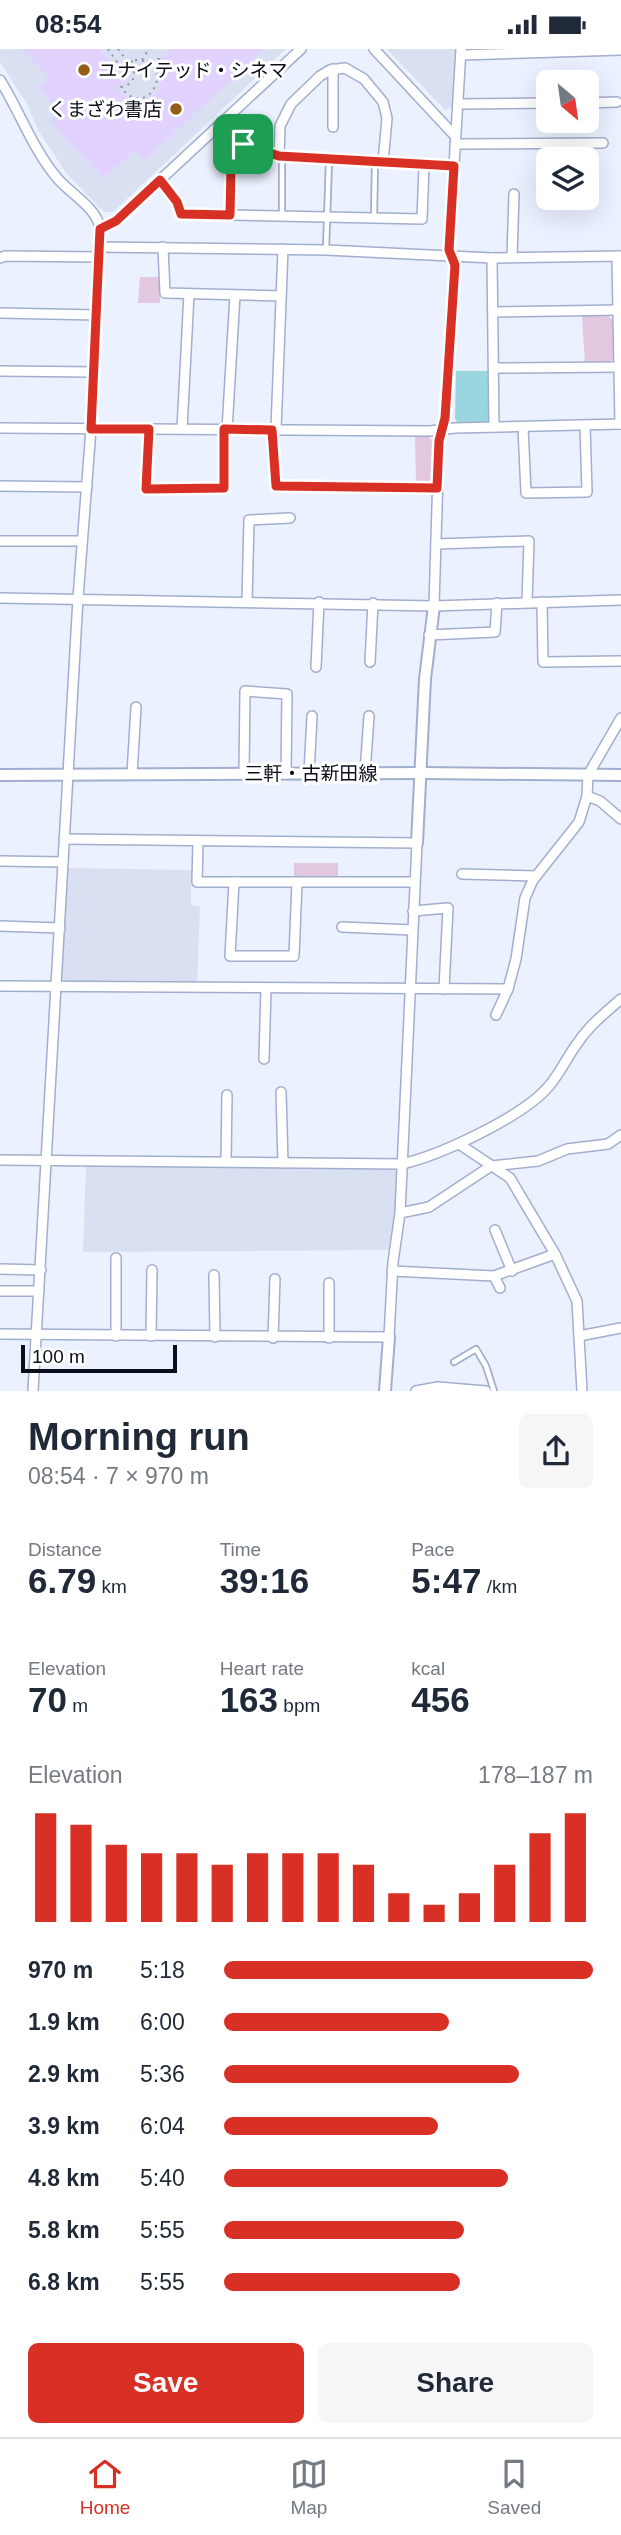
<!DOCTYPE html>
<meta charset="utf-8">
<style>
body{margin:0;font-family:Helvetica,"Noto Sans JP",sans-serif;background:#f6f6f7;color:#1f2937;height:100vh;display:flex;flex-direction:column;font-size:26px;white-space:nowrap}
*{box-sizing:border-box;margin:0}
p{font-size:23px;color:#747a83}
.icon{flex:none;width:38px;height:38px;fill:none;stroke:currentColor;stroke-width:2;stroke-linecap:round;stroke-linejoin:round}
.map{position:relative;height:1342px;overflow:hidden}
.details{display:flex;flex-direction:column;background:#fff;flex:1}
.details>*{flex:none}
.needle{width:46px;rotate:151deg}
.controls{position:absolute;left:536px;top:21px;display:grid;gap:14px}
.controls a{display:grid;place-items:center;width:63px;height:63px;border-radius:10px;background:#fff;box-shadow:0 7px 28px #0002;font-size:35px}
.scale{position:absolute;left:21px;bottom:18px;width:156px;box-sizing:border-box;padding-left:7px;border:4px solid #0a0e1a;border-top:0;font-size:19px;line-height:24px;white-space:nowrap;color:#0a0e1a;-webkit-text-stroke:5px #fff;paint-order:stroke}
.pin{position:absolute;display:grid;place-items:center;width:60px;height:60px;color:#fff;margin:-30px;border-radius:14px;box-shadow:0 4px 10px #0006}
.round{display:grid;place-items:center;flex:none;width:74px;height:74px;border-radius:10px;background:#f6f6f7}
.summary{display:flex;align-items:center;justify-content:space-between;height:119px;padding:0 28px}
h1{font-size:38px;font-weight:800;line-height:52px}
.figures{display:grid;grid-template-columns:repeat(3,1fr);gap:10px;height:119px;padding:7px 28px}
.figures div{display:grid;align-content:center}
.figures b{font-size:35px;font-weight:800}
.figures small{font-size:19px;font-weight:400}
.figures p{font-size:19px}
.chart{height:196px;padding:14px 28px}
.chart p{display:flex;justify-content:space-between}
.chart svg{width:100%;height:126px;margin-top:7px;stroke:#d93025;stroke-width:6}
.primary-button{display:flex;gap:14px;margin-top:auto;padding:14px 28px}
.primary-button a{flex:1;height:80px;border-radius:10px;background:#d93025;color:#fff;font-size:28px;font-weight:800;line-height:80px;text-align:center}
.primary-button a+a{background:#f6f6f7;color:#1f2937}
ul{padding:0 28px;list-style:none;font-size:23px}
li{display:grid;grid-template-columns:112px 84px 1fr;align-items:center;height:52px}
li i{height:18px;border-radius:9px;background:#d93025}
.status{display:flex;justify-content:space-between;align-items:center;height:49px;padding:0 35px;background:#fff;direction:ltr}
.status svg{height:19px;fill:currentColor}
.dock{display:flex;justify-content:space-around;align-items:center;height:98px;border-top:2px solid #e0e1e3;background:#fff;font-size:19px;color:#747a83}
.dock a{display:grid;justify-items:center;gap:4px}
.dock .active{color:#d93025}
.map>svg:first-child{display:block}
</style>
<div class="status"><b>08:54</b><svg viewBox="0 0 49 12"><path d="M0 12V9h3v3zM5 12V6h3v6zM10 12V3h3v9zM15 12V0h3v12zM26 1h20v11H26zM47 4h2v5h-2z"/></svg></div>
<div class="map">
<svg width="621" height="1342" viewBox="0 0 621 1342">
<rect width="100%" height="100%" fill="#ebf1ff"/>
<g fill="#d9e0f1">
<path d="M0,0h286l-173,163h-9l-38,-39 -28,-43 -11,-26 -27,-42z"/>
<path d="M387,0h67l3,4 -3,54 -9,3z"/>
<path d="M68,819l123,2v35l9,1 -3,78 -129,1 -6,-7z"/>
<path d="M86,1117l308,1 4,3 -4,80 -311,2z"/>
</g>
<g fill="#e2c8de">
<path d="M140,228h20v26h-22z"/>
<path d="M582,267h26l5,4v39l-5,5h-23z"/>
<path d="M415,387h13l5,6 -1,37 -5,4h-11z"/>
<rect x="294" y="814" width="44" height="15"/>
</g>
<path fill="#9ad6df" d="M456,322h34v47l-4,5 -27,1 -4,-5z"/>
<path fill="#e1d2ff" d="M22,0h77l12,13h9l6,3 4,7 -1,7 -13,10 16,11 9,1 8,-2 10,-9 1,-14 -6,-12 18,-15h92l-119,111 -10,-10 -31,29 -54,-58 10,-10 -22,-24 11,-9z"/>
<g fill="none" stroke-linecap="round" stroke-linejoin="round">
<g stroke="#a2aecf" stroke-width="8">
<g id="service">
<path d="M282,166v-58"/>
<path d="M374,168l1,-54"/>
<path d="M326,200l3,-89"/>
<path d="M454,1313l22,-13 10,17 8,25"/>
</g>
</g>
<g stroke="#a2aecf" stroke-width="12">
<g id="minor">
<path d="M374,0l81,87"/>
<path d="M461,6l160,-5"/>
<path d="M0,31c20,32 33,70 58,99 13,15 40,30 42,50l-9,200 -13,169 -45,793"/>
<path d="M586,54l31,-1"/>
<path d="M458,55l90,-1"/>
<path d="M222,74l21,21 36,12 175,10"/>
<path d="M333,78v-58"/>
<path d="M455,95l148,-1"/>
<path d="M279,107l1,-30 11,-22 29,-28 10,-6 15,-2 19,11 19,23 4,16 -4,45"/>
<path d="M160,131l17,22 4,12 241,5 2,-53"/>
<path d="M230,166l1,-46 12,-25"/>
<path d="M100,180l16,-8 185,-172"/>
<path d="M98,198l228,3 166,8 129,-2"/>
<path d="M163,198l2,46 116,3"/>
<path d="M617,207l3,168"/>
<path d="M512,208l2,-63"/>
<path d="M0,209l5,-2 93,1"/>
<path d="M492,209l2,169"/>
<path d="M493,263l128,-2"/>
<path d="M0,264l97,2"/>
<path d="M495,319l126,-1"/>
<path d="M0,322l94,1"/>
<path d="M523,378l3,66 61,-1 -2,-66"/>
<path d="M0,379l430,3 25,-3 166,-4"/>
<path d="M149,380l-3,60 78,-1v-58"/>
<path d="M182,380l7,-135"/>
<path d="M276,380l7,-180"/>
<path d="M227,381l8,-135"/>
<path d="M272,381l4,56 161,2"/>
<path d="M0,437l87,1"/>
<path d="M0,492h82"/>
<path d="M436,495l93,-3 -2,61"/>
<path d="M0,549l434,8 187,-6"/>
<path d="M247,552l2,-81 41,-2"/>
<path d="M542,553l1,60 78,-1"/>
<path d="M434,557l5,-165 6,-23 10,-153 -6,-16 12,-200"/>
<path d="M429,586l66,-3 2,-29"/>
<path d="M370,613l3,-59"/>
<path d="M316,618l3,-65"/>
<path d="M309,724l3,-57"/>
<path d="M365,724l4,-57"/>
<path d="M132,725l4,-67"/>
<path d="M244,725l1,-83 42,3 -1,80"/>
<path d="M587,747l13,5 21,18"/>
<path d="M198,792l-1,41h217"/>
<path d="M0,812l63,1"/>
<path d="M462,825l74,2"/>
<path d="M234,833l-4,74h64l3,-73"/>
<path d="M413,862l35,-3 -4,81"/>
<path d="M0,877l60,2"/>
<path d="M342,878l70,3"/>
<path d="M0,937l508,3"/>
<path d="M496,966l12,-26 8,-30 9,-61 8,-18 46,-58 8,-26 1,-21 33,-57"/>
<path d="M264,1010l2,-71"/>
<path d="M281,1043l2,71"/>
<path d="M459,1095l51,34 45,76 22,47 5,90"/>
<path d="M0,1111l402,4c39,-9 122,-48 147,-78 12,-14 19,-31 30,-45 11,-16 27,-29 42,-42"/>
<path d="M226,1113l1,-67"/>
<path d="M400,1164l29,-6 62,-41 47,-5 29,-12 41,-5 13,-9"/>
<path d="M495,1181l17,41"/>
<path d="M0,1220l41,1"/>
<path d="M392,1222l102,5 61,-22"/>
<path d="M214,1226l1,62"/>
<path d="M494,1227l6,12"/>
<path d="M329,1234v55"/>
<path d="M0,1242h39"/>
<path d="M0,1285l389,3 4,-75 7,-49 17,-370 -353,-4"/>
<path d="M116,1287v-78"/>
<path d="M151,1287l1,-66"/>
<path d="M579,1287l42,-8"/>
<path d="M273,1289l2,-59"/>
<path d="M416,1342l22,-4 48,4"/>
</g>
</g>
<g stroke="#a2aecf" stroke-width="14">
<g id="tertiary">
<path d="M0,726l422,-2 199,2"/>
<path d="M417,794l8,-164 9,-73"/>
<path d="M385,1342l4,-54"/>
</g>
</g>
<g stroke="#9095a3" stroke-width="2" stroke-dasharray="2 5" stroke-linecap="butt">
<path d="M108,0l11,16"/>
<path d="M118,0l10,13"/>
<path d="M158,9l3,4"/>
<path d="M135,11c44,0 13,64 -14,27 11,-2 15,-9 12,-20l-4,-4z"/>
<path d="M142,11l7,-11"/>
</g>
<use href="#service" stroke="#fff" stroke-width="4.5"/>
<use href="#minor" stroke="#fff" stroke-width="9"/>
<use href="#tertiary" stroke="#fff" stroke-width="10"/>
</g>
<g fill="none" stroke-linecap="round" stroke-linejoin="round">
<g stroke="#fff" stroke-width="14">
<path id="route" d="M243,95l36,12 175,10 -5,84 6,15 -10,153 -6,23 -2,47 -161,-2 -4,-56 -48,-1v59l-78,1 3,-60h-58l9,-200 16,-8 44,-41 17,22 4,12 49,1 1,-46z"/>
</g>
<use href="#route" stroke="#d93025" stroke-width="9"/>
</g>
<g fill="#955c19" stroke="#fff" stroke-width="2.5">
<circle cx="84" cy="21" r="7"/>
<circle cx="176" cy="60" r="7"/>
</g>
<g text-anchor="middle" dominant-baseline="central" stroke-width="6" stroke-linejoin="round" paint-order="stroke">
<g font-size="19" fill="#0a0e1a" stroke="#fff" text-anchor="start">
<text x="98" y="21">ユナイテッド・シネマ</text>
<text x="162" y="60" text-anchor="end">くまざわ書店</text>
</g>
<g font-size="19" fill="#0a0e1a" stroke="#fff">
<text x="311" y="724">三軒・古新田線</text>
</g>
</g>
</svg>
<div class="controls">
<a><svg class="needle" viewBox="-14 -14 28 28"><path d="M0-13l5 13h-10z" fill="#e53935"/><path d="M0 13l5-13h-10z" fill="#747a83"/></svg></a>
<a><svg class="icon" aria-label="layers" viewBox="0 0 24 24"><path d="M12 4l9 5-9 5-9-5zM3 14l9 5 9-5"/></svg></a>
</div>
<div class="scale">100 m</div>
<div class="pin" style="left:243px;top:95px;background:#1e9e55"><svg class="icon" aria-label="arrive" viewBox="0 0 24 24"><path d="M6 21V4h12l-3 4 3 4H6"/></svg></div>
</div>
<section class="details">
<div class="summary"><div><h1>Morning run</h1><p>08:54 · 7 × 970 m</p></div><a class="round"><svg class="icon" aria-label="share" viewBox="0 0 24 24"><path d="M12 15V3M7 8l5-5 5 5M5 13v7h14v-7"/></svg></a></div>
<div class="figures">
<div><p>Distance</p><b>6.79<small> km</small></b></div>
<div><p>Time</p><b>39:16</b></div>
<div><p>Pace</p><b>5:47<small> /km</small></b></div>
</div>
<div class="figures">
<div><p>Elevation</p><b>70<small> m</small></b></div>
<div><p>Heart rate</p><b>163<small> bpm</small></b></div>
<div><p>kcal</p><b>456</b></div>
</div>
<div class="chart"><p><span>Elevation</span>178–187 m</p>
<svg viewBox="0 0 160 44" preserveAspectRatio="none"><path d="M5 44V6M15 44V10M25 44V17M35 44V20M45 44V20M55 44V24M65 44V20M75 44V20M85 44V20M95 44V24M105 44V34M115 44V38M125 44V34M135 44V24M145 44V13M155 44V6"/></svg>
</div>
<ul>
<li><b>970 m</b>5:18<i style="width:100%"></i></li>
<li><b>1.9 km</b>6:00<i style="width:61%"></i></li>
<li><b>2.9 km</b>5:36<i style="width:80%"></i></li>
<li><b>3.9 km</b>6:04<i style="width:58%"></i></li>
<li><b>4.8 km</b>5:40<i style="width:77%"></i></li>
<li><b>5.8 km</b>5:55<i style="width:65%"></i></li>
<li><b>6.8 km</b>5:55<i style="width:64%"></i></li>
</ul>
<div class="primary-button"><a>Save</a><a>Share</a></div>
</section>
<nav class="dock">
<a class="active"><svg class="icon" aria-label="home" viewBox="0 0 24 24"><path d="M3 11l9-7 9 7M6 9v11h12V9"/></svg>Home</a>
<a><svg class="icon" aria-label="map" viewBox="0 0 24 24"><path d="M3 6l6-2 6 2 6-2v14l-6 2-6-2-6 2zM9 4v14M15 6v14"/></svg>Map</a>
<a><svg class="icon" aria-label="saved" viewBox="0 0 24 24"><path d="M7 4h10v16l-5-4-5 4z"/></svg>Saved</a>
</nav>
